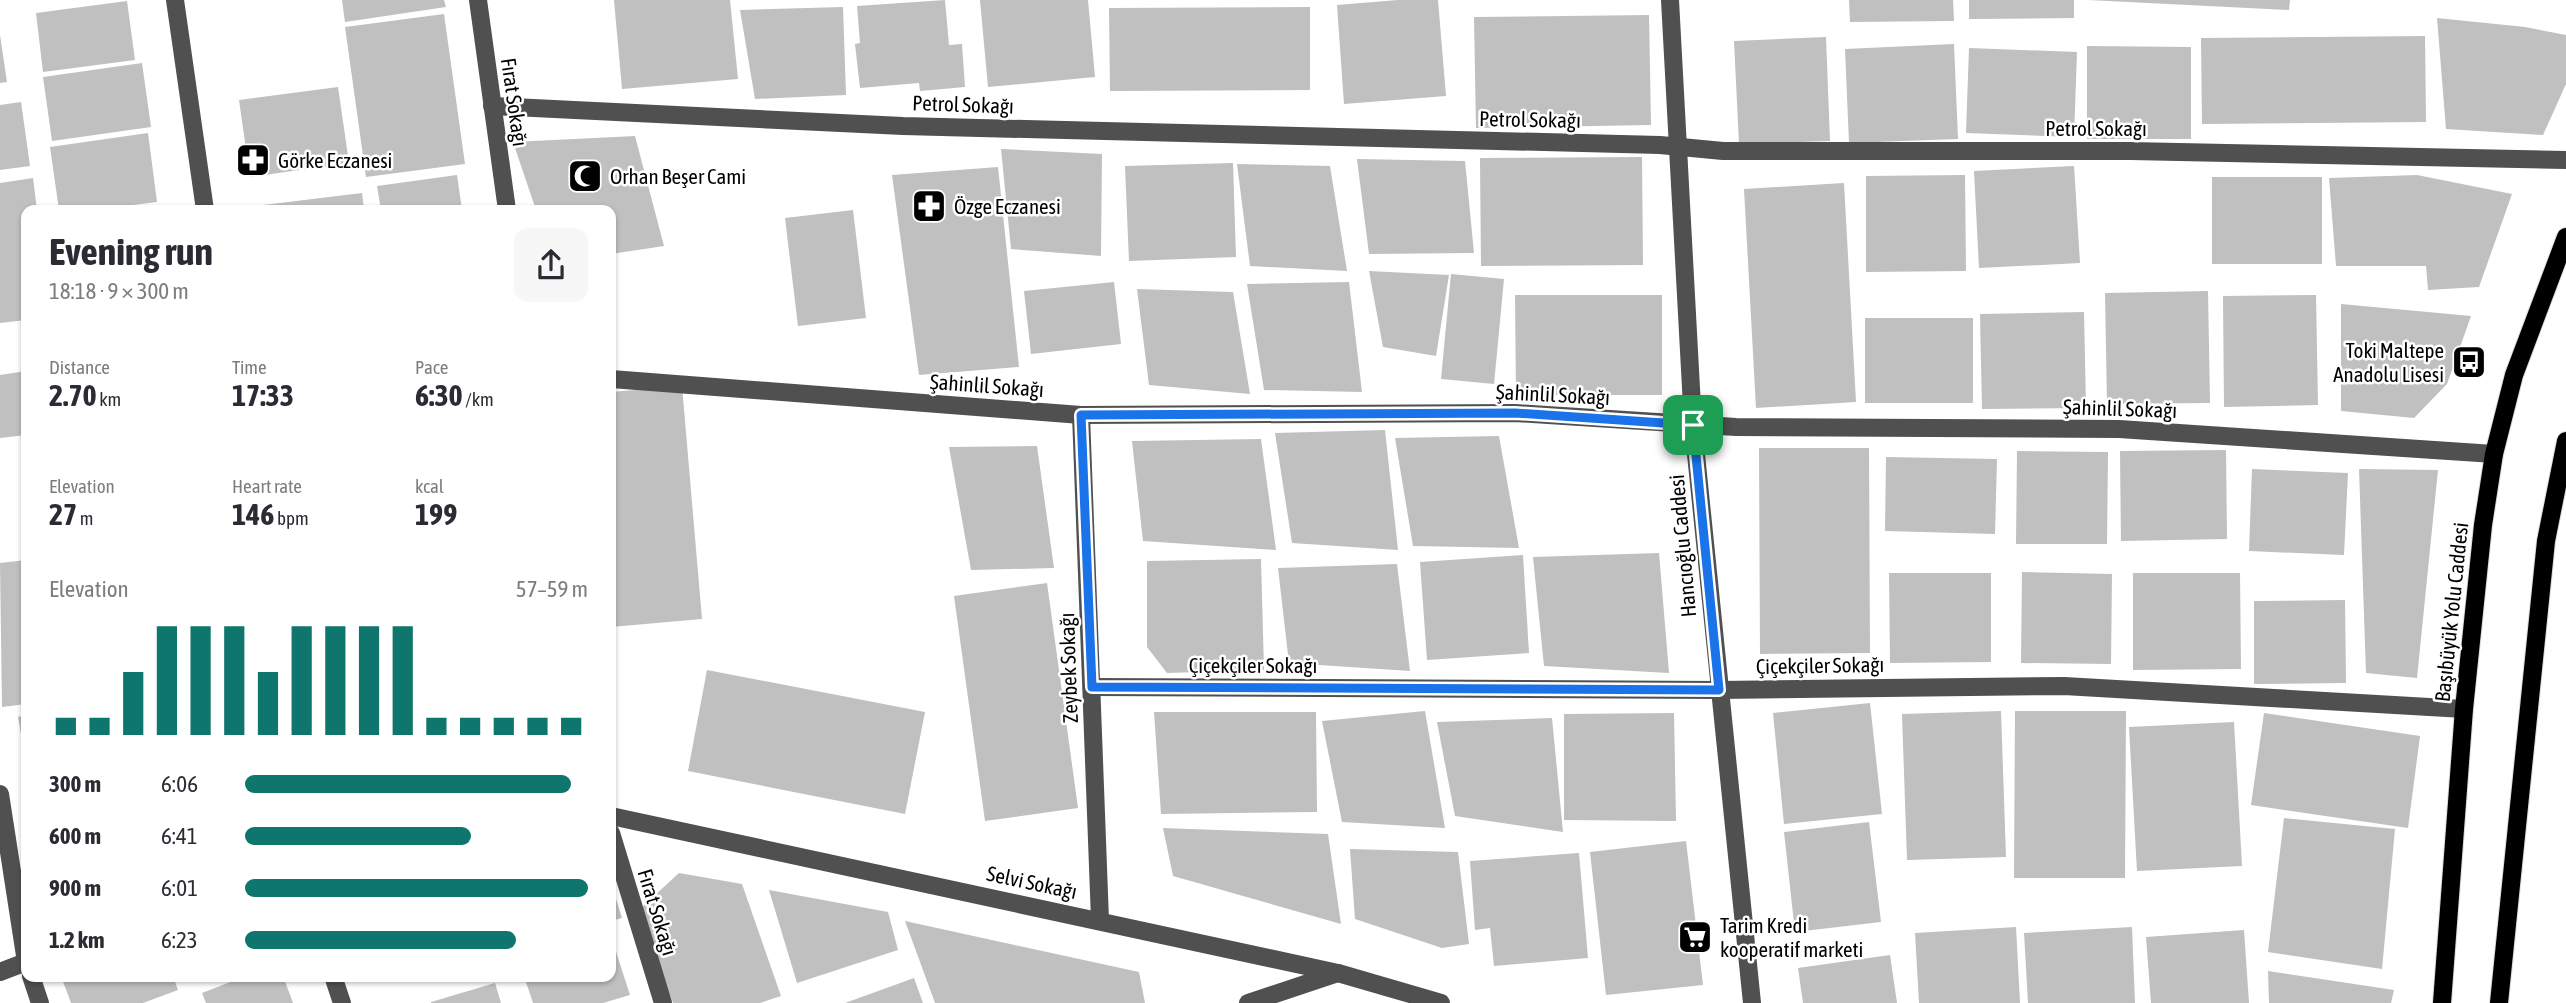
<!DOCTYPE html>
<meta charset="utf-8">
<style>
body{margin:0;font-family:"Asap Condensed",sans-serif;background:#f7f7f7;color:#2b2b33;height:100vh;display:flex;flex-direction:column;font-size:26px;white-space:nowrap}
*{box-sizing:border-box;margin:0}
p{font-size:23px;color:#7c7c81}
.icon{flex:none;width:38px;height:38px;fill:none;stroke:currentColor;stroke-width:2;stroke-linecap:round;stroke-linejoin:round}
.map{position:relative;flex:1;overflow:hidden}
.panel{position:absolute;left:21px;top:205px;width:595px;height:777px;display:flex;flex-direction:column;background:#fff;border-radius:14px;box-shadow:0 2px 5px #0004}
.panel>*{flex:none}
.pin{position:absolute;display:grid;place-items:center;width:60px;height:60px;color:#fff;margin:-30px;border-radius:14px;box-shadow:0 4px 10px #0006}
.round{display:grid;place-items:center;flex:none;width:74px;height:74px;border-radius:14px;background:#f7f7f7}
.head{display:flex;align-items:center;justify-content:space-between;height:119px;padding:0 28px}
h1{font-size:38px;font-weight:700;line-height:52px}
.metrics{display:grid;grid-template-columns:repeat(3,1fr);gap:10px;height:119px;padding:7px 28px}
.metrics div{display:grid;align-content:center}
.metrics b{font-size:30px;font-weight:700}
.metrics small{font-size:19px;font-weight:400}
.metrics p{font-size:19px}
.chart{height:196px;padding:14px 28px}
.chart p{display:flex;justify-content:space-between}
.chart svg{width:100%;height:126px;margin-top:7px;stroke:#0f766e;stroke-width:6}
ul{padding:0 28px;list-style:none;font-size:23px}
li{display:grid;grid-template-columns:112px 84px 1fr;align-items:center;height:52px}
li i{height:18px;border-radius:9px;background:#0f766e}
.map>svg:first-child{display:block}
</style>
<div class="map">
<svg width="2566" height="1003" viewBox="0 0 2566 1003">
<rect width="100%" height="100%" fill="#fff"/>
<g fill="#c0c0c0">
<path d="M342,0h102l2,7 -101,15z"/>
<path d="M614,0h116l8,79 -116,10z"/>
<path d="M945,0l4,45 13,-1 3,43 -45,4 -1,-8 -59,5 -5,-44 5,-1 -3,-37z"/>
<path d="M980,0h108l7,77 -107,10z"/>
<path d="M1398,0h40l8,96 -102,8 -7,-99z"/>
<path d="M1849,0h104l1,21 -104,1z"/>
<path d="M1969,0h105v18l-105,1z"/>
<path d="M2088,0h202l-1,10z"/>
<path d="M127,1l8,59 -92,12 -7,-59z"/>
<path d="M843,7l3,88 -91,4 -15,-89z"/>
<path d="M1310,7v83l-200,1 -1,-83z"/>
<path d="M444,14l21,150 -99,13 -21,-150z"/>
<path d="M1649,15l2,110 -175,3 -2,-111z"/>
<path d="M2437,18l88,9 41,8v49l-23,51 -97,-6z"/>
<path d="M0,35l7,47 -7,1z"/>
<path d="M2425,36l1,86 -224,2 -1,-86z"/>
<path d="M1826,37l4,104 -91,3 -5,-103z"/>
<path d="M1954,44l4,95 -109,4 -4,-94z"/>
<path d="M2087,46l104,1v92h-104z"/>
<path d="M1969,48l108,4 -3,85 -108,-4z"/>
<path d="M142,63l9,64 -99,14 -9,-64z"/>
<path d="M338,87l11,76 -99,14 -11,-77z"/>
<path d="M21,102l9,64 -30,4v-65z"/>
<path d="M148,133l9,69 -63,8h-35l-9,-63z"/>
<path d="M635,136l29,110 -53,8v-44h-75l-23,-68z"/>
<path d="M1001,149l101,5 -1,102 -90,-7z"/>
<path d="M1642,157l1,108 -162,1 -1,-108z"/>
<path d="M1357,159l108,2 9,92 -105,1z"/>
<path d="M1233,163l3,94 -107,4 -4,-95z"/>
<path d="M1237,164l93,2 17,105 -97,-5z"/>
<path d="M2074,166l6,97 -101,5 -5,-97z"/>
<path d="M998,167l21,200 -100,8 -27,-200z"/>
<path d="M457,175l5,35h-81l-4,-24z"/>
<path d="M1965,175l1,96 -100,1v-96z"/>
<path d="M2417,175l95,19 -33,93 -51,3 -2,-24h-90l-7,-88z"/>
<rect x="2212" y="177" width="110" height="87"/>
<path d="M33,178l4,32h-11v110l-26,3v-140z"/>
<path d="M1844,183l12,219 -100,6 -12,-219z"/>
<path d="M362,193l2,17h-108l-1,-4z"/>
<path d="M853,210l13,108 -68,8 -13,-108z"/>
<path d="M1369,271l80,4 -13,81 -53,-9z"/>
<path d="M1451,274l53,5 -10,105 -53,-5z"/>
<path d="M1114,282l7,62 -90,10 -7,-63z"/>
<path d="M1349,282l13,110 -98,-2 -17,-106z"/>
<path d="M1137,289l96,3 17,102 -101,-9z"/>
<path d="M2208,291l2,112 -103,1 -2,-111z"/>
<path d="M1515,295h147v100h-146z"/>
<path d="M2316,295l2,110 -94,2 -1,-111z"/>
<path d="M2341,304l130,12 -24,68 -33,34 -73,-7z"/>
<path d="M2084,312l2,96 -104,1 -2,-95z"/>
<rect x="1865" y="318" width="108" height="85"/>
<path d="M26,371v64l-26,3v-63z"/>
<path d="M682,386l20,233 -91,8v-235z"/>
<path d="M1385,430l13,120 -106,-7 -17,-110z"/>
<path d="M1499,436l20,112 -106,-2 -18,-108z"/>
<path d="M1261,439l15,111 -133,-9 -11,-100z"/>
<path d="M1037,446l17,122 -83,2 -22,-123z"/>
<path d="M1759,448h110l1,205 -110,1z"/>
<path d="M2226,450l1,89 -106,2 -1,-90z"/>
<path d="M2017,451l91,1 -1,92h-91z"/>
<path d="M1886,457l111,2 -2,75 -110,-3z"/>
<path d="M2252,469l96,4 -4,82 -95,-4z"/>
<path d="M2359,469l79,1 -21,208 -51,-5z"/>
<path d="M1659,553l10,120 -125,-7 -11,-109z"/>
<path d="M1523,555l6,98 -102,7 -7,-98z"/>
<path d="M1261,559l3,111 -97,3 -20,-26v-86z"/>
<path d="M26,560v144l-24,3 -2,-144z"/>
<path d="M1397,564l13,107 -121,-8 -11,-95z"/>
<path d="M2022,572l90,2 -1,90 -90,-1z"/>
<path d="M1889,573h102v89l-101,1z"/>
<path d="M2133,573h107l1,96 -108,1z"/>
<path d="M1047,583l31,225 -93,13 -31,-225z"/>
<path d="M2345,600l1,83 -92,1v-83z"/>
<path d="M707,670l218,42 -20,102 -217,-43z"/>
<path d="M1870,703l12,111 -98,10 -11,-111z"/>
<path d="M1425,711l20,117 -103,-6 -20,-101z"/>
<path d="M2001,711l5,146 -99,3 -5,-146z"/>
<path d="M2015,711h111l-1,167h-111z"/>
<path d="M1154,712h162l1,100 -156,2z"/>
<path d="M1674,713l2,108 -112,-1v-106z"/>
<path d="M2264,713l156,23 -12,92 -157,-23z"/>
<path d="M26,715v42h-1l-7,-40z"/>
<path d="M1552,718l11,114 -108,-16 -18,-94z"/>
<path d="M2234,722l8,144 -105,5 -8,-144z"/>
<path d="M2284,818l111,11 -13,140 -114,-17z"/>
<path d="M1869,822l12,100 -86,10 -11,-100z"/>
<path d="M1163,828l165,6 13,90 -168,-48z"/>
<path d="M1686,841l17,144 -97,10 -16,-143z"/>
<path d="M1350,849l108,3 11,92 -27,4 -87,-29z"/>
<path d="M1579,853l9,105 -94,8 -4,-38 -15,2 -5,-69z"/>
<path d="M679,873l63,11 39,112 -21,7h-87l-33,-94z"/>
<path d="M611,883l11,35 -11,3z"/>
<path d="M769,890l119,22 10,38 -101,33z"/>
<path d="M905,921l234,51 6,31h-210z"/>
<path d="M2016,927l4,76h-101l-4,-70z"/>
<path d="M2132,927l3,76h-107l-4,-70z"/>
<path d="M2244,930l5,73h-98l-5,-66z"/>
<path d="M611,936l19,59 -27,8h-70l-9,-27h87z"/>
<path d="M1890,955l7,48h-94l-5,-35z"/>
<path d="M2268,971l126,19 -3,13h-122z"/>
<path d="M61,976h112l5,14 -35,13h-72z"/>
<path d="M246,976h37l10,27h-87l-4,-10z"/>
<path d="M914,978l9,25h-78z"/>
<path d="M495,983l6,20h-70v-1z"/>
</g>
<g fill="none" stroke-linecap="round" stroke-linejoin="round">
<g stroke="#dbdbdb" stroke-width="20">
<g id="major">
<path d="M2442,1003l22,-294 19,-184 11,-71 20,-79 52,-138"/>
<path d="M2499,1003l47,-462 20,-100"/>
</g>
</g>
<g stroke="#505050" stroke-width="18">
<path d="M175,0l30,210"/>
<path d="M478,0l29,210"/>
<path d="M1670,0l23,425 59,578"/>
<path d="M492,106l411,20 757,19 63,6h407l436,9"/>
<path d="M611,379l470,36 434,-2 221,14 383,2 375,25"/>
<path d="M1081,415l19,505"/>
<path d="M1092,687l627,3 345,-4 400,23"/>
<path d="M0,794l26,168"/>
<path d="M611,816l727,157 103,30"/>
<path d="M611,833l52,170"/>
<path d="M0,972l26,-10"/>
<path d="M31,976l9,27"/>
<path d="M333,976l9,27"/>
<path d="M1248,1003l90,-30"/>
</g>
<use href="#major" stroke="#000" stroke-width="18"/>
</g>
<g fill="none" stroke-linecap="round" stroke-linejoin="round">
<g stroke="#fff" stroke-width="14">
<path id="route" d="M1515,413l178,12 26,265 -627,-3 -11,-272z"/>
</g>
<use href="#route" stroke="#1a73e8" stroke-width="9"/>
</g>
<defs>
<g id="pharmacy-square" transform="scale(1.75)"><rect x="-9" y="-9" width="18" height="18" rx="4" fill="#000" stroke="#fff"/><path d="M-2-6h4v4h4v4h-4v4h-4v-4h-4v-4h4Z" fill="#fff"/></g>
<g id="mosque-square" transform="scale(1.75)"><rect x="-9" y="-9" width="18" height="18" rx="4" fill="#000" stroke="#fff"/><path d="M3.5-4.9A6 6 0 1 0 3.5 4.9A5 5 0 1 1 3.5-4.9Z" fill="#fff"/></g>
<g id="bus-square" transform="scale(1.75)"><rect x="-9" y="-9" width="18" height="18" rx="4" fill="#000" stroke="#fff"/><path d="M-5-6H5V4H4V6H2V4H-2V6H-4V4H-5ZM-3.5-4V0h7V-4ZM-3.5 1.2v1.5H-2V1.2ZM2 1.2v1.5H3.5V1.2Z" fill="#fff"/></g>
<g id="supermarket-square" transform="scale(1.75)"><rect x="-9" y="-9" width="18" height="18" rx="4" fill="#000" stroke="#fff"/><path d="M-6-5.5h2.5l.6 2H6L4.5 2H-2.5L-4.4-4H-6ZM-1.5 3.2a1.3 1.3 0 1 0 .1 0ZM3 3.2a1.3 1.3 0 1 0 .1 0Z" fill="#fff"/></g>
</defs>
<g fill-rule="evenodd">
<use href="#pharmacy-square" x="253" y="160"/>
<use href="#mosque-square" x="585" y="176"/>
<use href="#pharmacy-square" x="929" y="206"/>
<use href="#bus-square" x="2469" y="362"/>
<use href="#supermarket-square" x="1695" y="937"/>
</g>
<g text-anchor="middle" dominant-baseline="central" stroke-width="5" stroke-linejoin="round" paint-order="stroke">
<g font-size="21" fill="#000" stroke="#fff">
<text transform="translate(515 102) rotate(82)">Fırat Sokağı</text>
<text transform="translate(963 104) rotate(2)">Petrol Sokağı</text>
<text transform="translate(1530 119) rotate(1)">Petrol Sokağı</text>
<text x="2096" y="128">Petrol Sokağı</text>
<text transform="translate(987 385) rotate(4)">Şahinlil Sokağı</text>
<text transform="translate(1553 394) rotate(3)">Şahinlil Sokağı</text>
<text transform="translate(2120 408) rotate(2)">Şahinlil Sokağı</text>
<text transform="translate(1682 546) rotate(-95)">Hancıoğlu Caddesi</text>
<text transform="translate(2451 612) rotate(-84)">Başıbüyük Yolu Caddesi</text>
<text x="1253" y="665">Çiçekçiler Sokağı</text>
<text transform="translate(1820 665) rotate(-1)">Çiçekçiler Sokağı</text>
<text transform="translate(1068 668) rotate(-92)">Zeybek Sokağı</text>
<text transform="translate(1032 882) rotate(12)">Selvi Sokağı</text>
<text transform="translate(658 912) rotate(73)">Fırat Sokağı</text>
</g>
<g font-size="21" fill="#000" stroke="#fff" text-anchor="start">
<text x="278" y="160">Görke Eczanesi</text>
<text x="610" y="176">Orhan Beşer Cami</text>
<text x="954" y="206">Özge Eczanesi</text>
<text x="2444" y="350" text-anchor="end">Toki Maltepe<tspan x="2444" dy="24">Anadolu Lisesi</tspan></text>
<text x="1720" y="925">Tarim Kredi<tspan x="1720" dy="24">kooperatif marketi</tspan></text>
</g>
</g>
</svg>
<div class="pin" style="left:1693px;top:425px;background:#1e9e55"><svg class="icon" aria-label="arrive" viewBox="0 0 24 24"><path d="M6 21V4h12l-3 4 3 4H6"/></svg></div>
<section class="panel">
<div class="head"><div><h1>Evening run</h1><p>18:18 · 9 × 300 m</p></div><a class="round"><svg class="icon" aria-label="share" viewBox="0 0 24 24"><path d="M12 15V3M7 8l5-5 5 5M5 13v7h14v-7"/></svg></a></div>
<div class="metrics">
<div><p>Distance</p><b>2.70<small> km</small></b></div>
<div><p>Time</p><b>17:33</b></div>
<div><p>Pace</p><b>6:30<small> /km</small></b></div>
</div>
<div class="metrics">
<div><p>Elevation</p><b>27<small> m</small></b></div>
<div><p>Heart rate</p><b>146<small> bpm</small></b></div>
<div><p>kcal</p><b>199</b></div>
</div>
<div class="chart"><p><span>Elevation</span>57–59 m</p>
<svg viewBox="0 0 160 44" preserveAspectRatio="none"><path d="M5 44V38M15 44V38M25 44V22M35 44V6M45 44V6M55 44V6M65 44V22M75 44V6M85 44V6M95 44V6M105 44V6M115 44V38M125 44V38M135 44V38M145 44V38M155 44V38"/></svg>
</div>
<ul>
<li><b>300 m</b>6:06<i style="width:95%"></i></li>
<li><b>600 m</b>6:41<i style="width:66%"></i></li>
<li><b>900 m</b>6:01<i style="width:100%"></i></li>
<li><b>1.2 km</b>6:23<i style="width:79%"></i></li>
</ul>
</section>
</div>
